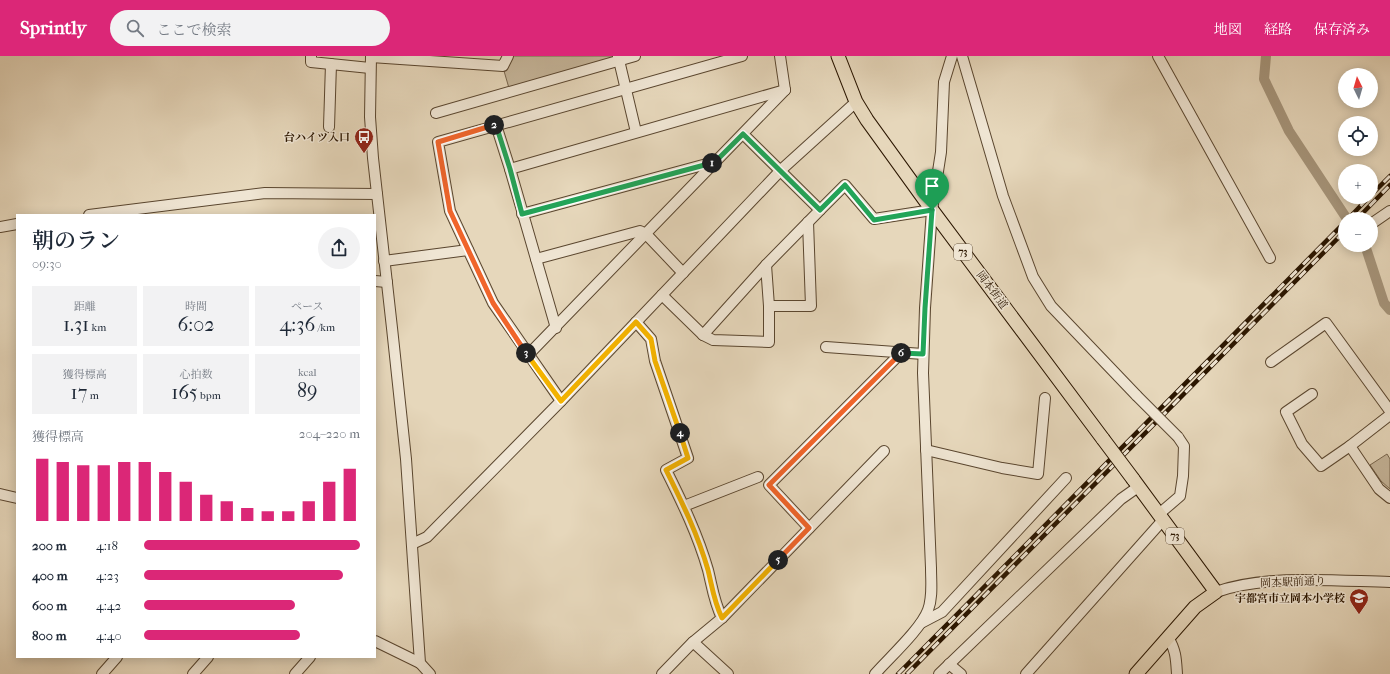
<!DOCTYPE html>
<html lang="ja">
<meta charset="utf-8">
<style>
body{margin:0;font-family:"IM FELL French Canon","Noto Serif JP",serif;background:#f2f2f3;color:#1f2937;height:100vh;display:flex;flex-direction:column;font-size:15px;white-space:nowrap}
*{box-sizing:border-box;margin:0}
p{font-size:13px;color:#747a83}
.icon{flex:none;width:22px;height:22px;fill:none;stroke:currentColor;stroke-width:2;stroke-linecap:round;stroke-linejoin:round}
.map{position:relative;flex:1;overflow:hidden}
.panel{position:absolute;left:16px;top:158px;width:360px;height:444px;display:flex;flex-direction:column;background:#fff;border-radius:0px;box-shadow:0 2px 10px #0003}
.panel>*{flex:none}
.needle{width:26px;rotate:355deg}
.tools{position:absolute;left:1338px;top:12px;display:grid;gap:8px}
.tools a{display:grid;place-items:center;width:40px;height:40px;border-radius:50%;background:#fff;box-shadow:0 2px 10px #0003;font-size:20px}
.pin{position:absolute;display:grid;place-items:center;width:34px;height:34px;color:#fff;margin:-41px -17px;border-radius:50% 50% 50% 0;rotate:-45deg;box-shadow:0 0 4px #0007}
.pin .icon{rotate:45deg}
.km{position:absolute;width:20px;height:20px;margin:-10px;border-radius:50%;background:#222;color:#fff;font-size:11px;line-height:20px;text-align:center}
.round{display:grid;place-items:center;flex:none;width:42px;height:42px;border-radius:21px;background:#f2f2f3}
.summary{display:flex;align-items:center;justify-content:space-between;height:68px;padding:0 16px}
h1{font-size:22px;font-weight:600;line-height:30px}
.figures{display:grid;grid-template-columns:repeat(3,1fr);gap:6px;height:68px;padding:4px 16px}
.figures div{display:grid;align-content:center;border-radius:0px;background:#f2f2f3;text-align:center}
.figures b{font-size:20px;font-weight:600}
.figures small{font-size:11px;font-weight:400}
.figures p{font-size:11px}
.chart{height:112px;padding:8px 16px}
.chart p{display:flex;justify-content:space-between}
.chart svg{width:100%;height:72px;margin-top:4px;stroke:#db2777;stroke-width:6}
ul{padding:0 16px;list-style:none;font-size:13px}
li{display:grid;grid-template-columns:64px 48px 1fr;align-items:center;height:30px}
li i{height:10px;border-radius:5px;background:#db2777}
header{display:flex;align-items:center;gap:24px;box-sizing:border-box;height:56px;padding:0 20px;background:#db2777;color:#fff}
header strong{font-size:19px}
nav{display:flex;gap:22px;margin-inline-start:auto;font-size:14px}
.search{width:280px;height:36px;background:#f2f2f3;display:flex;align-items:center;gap:10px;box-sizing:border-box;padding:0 14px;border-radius:22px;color:#747a83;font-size:15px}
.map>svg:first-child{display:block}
</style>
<header>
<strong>Sprintly</strong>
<div class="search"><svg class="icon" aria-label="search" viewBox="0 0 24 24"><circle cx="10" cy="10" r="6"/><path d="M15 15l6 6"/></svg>ここで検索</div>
<nav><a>地図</a><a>経路</a><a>保存済み</a></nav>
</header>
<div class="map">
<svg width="1390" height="618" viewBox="0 0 1390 618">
<rect width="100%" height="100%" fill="#e6d7bb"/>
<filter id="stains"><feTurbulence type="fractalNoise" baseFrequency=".005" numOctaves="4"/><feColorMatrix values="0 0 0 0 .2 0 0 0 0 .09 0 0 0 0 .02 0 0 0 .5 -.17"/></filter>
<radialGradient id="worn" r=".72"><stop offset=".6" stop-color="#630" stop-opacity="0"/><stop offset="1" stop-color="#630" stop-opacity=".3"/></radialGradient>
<g fill="#c6b69b" stroke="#78664e">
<path d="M512,0h101l3,10 -105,29 -7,-24z"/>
<path d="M1387,398l3,5v30l-9,-8 -11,-16z"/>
</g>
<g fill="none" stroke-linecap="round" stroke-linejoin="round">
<g stroke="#a6957b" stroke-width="10">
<path d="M1266,0l-2,23 25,52 58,88"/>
<path d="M1365,189l19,58 6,7"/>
</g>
<g stroke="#5a462f" stroke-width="12">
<g id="minor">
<path d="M311,0v6l59,6"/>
<path d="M371,0l-1,61 3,41 19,170 14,131 14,204 10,11"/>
<path d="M618,0l18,76"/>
<path d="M780,0l5,34"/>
<path d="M962,0l41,140 30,81 18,29 86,90"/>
<path d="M1158,0l112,202"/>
<path d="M371,1l132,9 5,-10"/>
<path d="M436,57l199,-57"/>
<path d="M496,69l14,44 46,159"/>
<path d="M329,71l2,-63"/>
<path d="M510,113l275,-79"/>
<path d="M820,154l25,-25 29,34 58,-9"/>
<path d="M522,158l192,-52"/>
<path d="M89,159l176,-22 112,1"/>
<path d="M1371,168l19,-13"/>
<path d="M0,171l17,-3"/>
<path d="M536,203l104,-28 6,3 37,39"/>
<path d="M384,205l84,-11"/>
<path d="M375,225l12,1"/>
<path d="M662,239l41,40 10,5 56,2v-36l-3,-41"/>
<path d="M769,250h42l-3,-84"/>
<path d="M636,266l15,17 4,22 33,97 -22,12c16,32 32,65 42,100 4,16 6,32 14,48"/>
<path d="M703,279l63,-70 54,-55 -77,-76"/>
<path d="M826,291l97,7"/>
<path d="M528,299l257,-265"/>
<path d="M1271,306l55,-39 64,88"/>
<path d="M1312,338l-26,18 16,32 19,22 29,-20"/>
<path d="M561,345l-68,-98 -43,-92 -12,-69 304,-86"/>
<path d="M1390,359l-40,31 29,43 11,9"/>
<path d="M926,394l76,18 36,6 7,-76"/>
<path d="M0,438l17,4"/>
<path d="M684,450l74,-29"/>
<path d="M1159,458l21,-18 3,-20 1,-30 -6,-9"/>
<path d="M809,472l-40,-43 132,-132"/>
<path d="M412,488l15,-7 134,-136 220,-231 75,-68"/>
<path d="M1216,536c49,-18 122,-11 174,-10"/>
<path d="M921,567l21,-11 124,-134"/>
<path d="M1168,581c8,14 8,21 9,37"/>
<path d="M375,585l45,22"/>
<path d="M693,586l35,32"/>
<path d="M949,608l12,10"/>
<path d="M102,618l15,-17"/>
<path d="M193,618l15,-17"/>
<path d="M295,618l15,-17"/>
<path d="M662,618l31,-32 29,-24 162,-167"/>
<path d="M875,618c14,-16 46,-45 53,-64 5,-13 3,-28 3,-42l-8,-195 2,-65 7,-98 9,-58 3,-70 8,-26"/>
<path d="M939,618l182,-175 17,-12"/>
<path d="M1026,618l137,-154"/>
</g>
</g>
<g stroke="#2b1600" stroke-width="15">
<g id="major">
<path d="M838,0l18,46 11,18 65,90 171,229"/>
<path d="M1133,423l83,113 -21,15 -59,67"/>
</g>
</g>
<use href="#minor" stroke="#efe5d3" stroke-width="10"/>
<use href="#major" stroke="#e6d7bb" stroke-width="13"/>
<g stroke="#2b1600" stroke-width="4.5">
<g id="rail">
<path d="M1371,139l19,-19"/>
<path d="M1348,163l21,-22"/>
<path d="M1357,163l33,-34"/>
<path d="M898,618l447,-452"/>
<path d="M907,618l438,-443"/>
</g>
</g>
<use href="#rail" stroke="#efe5d3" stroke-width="3" stroke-dasharray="9" stroke-linecap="butt"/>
<g stroke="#5a462f" stroke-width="12" stroke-linecap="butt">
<path id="minor-bridge" d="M1137,340l41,41"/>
</g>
<g stroke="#2b1600" stroke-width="15" stroke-linecap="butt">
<path id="major-bridge" d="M1103,383l30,40"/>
</g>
<use href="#minor-bridge" stroke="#efe5d3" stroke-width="10"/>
<use href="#major-bridge" stroke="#e6d7bb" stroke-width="13"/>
</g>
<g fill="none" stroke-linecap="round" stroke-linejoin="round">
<g stroke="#fff" stroke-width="8">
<path id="split-1" d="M712,107l3,-1 28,-28 77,76 25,-25 29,35 58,-10"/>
</g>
<g stroke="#fff" stroke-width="8">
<path id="split-2" d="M494,69h2l14,44 12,45 190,-51"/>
</g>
<g stroke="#fff" stroke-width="8">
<path id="split-3" d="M494,69l-56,17 12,69 43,92 33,50"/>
</g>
<g stroke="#fff" stroke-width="8">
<path id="split-4" d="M526,297l35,48 75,-79 15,17 4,22 25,72"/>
</g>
<g stroke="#fff" stroke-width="8">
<path id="split-5" d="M680,377l8,25 -22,12c16,32 32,65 42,100 4,16 6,32 14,48l56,-58"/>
</g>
<g stroke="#fff" stroke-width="8">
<path id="split-6" d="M778,504l31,-32 -40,-43 132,-132"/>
</g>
<g stroke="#fff" stroke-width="8">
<path id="split-7" d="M901,297l22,1 2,-46 7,-98"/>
</g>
<use href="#split-1" stroke="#22a559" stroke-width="5"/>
<use href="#split-2" stroke="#22a559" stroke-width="5"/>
<use href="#split-3" stroke="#f0652b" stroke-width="5"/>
<use href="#split-4" stroke="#f5b400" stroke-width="5"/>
<use href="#split-5" stroke="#f5b400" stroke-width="5"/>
<use href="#split-6" stroke="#f0652b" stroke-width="5"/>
<use href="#split-7" stroke="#22a559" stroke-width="5"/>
</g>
<defs>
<g id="bus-pin" transform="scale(1)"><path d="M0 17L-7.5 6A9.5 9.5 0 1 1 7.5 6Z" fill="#8f2418" stroke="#efe5d3"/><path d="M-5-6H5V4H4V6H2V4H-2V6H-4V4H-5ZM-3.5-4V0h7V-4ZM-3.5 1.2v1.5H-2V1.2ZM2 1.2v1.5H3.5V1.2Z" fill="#fff"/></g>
<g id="school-pin" transform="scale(1)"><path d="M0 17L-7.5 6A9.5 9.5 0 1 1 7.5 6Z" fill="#8f2418" stroke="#efe5d3"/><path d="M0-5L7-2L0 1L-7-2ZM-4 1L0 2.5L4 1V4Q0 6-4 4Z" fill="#fff"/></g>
</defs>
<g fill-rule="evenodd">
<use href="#bus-pin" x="364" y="81"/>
<use href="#school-pin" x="1359" y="542"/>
</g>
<g text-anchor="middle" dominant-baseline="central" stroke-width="3" stroke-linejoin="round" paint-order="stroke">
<g fill="#efe5d3" stroke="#66543f" stroke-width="1">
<rect x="954" y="188" width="18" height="16" rx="3"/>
<rect x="1166" y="472" width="18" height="16" rx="3"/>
</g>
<g font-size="10" font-weight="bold" fill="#2b1600">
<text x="963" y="196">73</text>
<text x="1175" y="480">73</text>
</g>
<g font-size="11" font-weight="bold" fill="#2b1600" stroke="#efe5d3" text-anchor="end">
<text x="350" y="81">台ハイツ入口</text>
<text x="1345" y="542">宇都宮市立岡本小学校</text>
</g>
<g font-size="11" fill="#2b1600" stroke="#efe5d3">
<text transform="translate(992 234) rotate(53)">岡本街道</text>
<text transform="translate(1293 526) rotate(-2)">岡本駅前通り</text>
</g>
</g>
<rect width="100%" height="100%" filter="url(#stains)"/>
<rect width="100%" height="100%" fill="url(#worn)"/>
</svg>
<div class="tools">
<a><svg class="needle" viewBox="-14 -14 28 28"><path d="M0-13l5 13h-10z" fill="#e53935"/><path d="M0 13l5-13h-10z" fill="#747a83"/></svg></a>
<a><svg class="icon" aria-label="locate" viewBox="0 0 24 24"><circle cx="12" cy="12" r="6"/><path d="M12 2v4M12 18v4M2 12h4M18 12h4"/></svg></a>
<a>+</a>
<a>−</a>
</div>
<div class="pin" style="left:932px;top:154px;background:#1e9e55"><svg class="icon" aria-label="arrive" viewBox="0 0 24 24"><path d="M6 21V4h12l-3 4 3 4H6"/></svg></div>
<b class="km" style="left:712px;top:107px">1</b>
<b class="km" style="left:494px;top:69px">2</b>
<b class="km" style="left:526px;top:297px">3</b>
<b class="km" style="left:680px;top:377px">4</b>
<b class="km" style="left:778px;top:504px">5</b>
<b class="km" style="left:901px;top:297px">6</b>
<section class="panel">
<div class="summary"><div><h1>朝のラン</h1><p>09:30</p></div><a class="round"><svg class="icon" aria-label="share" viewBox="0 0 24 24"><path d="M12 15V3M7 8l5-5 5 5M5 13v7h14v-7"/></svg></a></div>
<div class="figures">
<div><p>距離</p><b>1.31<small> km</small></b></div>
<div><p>時間</p><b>6:02</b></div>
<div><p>ペース</p><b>4:36<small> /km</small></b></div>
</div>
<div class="figures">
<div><p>獲得標高</p><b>17<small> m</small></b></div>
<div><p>心拍数</p><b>165<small> bpm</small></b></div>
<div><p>kcal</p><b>89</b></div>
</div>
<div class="chart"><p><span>獲得標高</span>204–220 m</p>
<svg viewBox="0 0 160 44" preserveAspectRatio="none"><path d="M5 44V6M15 44V8M25 44V10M35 44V10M45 44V8M55 44V8M65 44V14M75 44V20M85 44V28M95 44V32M105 44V36M115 44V38M125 44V38M135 44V32M145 44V20M155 44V12"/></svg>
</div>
<ul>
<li><b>200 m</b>4:18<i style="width:100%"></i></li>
<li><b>400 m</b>4:23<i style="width:92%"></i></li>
<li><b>600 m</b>4:42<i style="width:70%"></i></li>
<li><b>800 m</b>4:40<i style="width:72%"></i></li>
</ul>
</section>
</div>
